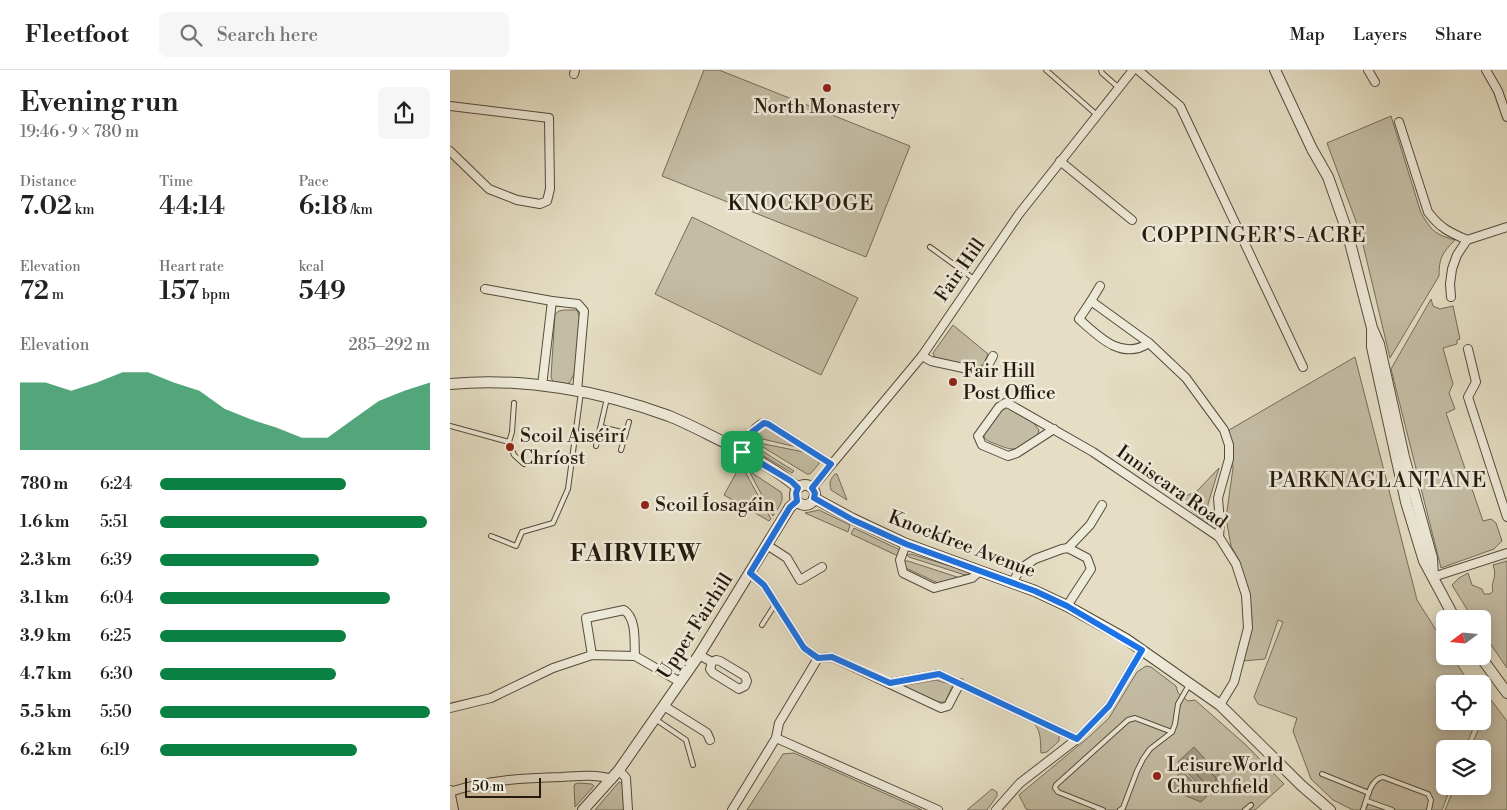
<!DOCTYPE html>
<meta charset="utf-8">
<style>
body{margin:0;font-family:"Libre Bodoni",serif;background:#f6f6f6;color:#222;height:100vh;display:flex;flex-direction:column;font-size:19px;white-space:nowrap}
*{box-sizing:border-box;margin:0}
p{font-size:16px;color:#767676}
.icon{flex:none;width:28px;height:28px;fill:none;stroke:currentColor;stroke-width:2;stroke-linecap:round;stroke-linejoin:round}
.map{position:relative;flex:1;overflow:hidden}
.side{display:flex;flex-direction:column;background:#fff;width:450px}
.side>*{flex:none}
.needle{width:32px;rotate:254deg}
.fabs{position:absolute;left:986px;top:540px;display:grid;gap:10px}
.fabs a{display:grid;place-items:center;width:55px;height:55px;border-radius:8px;background:#fff;box-shadow:0 2px 12px #0003;font-size:25px}
.scale{position:absolute;left:15px;bottom:12px;width:76px;box-sizing:border-box;padding-left:5px;border:2px solid #251a0e;border-top:0;font-size:14px;line-height:18px;white-space:nowrap;color:#251a0e;-webkit-text-stroke:4px #eeead9;paint-order:stroke}
.pin{position:absolute;display:grid;place-items:center;width:42px;height:42px;color:#fff;margin:-21px;border-radius:10px;box-shadow:0 2px 8px #0006}
.round{display:grid;place-items:center;flex:none;width:52px;height:52px;border-radius:8px;background:#f6f6f6}
.summary{display:flex;align-items:center;justify-content:space-between;height:85px;padding:0 20px}
h1{font-size:28px;font-weight:600;line-height:38px}
.figures{display:grid;grid-template-columns:repeat(3,1fr);gap:8px;height:85px;padding:5px 20px}
.figures div{display:grid;align-content:center}
.figures b{font-size:25px;font-weight:600}
.figures small{font-size:14px;font-weight:400}
.figures p{font-size:14px}
.chart{height:140px;padding:10px 20px}
.chart p{display:flex;justify-content:space-between}
.chart svg{width:100%;height:90px;margin-top:5px;fill:#0b8043;opacity:.7}
ul{padding:0 20px;list-style:none;font-size:16px}
li{display:grid;grid-template-columns:80px 60px 1fr;align-items:center;height:38px}
li i{height:12px;border-radius:6px;background:#0b8043}
header{display:flex;align-items:center;gap:30px;box-sizing:border-box;height:70px;padding:0 25px;background:#fff;border-bottom:1px solid #e0e0e0}
header strong{font-size:24px}
nav{display:flex;gap:28px;margin-inline-start:auto;font-size:18px}
.search{width:350px;height:45px;background:#f6f6f6;display:flex;align-items:center;gap:12px;box-sizing:border-box;padding:0 18px;border-radius:8px;color:#767676;font-size:19px}
main{display:flex;flex:1;min-height:0}
.map>svg:first-child{display:block}
</style>
<header>
<strong>Fleetfoot</strong>
<div class="search"><svg class="icon" aria-label="search" viewBox="0 0 24 24"><circle cx="10" cy="10" r="6"/><path d="M15 15l6 6"/></svg>Search here</div>
<nav><a>Map</a><a>Layers</a><a>Share</a></nav>
</header>
<main>
<section class="side">
<div class="summary"><div><h1>Evening run</h1><p>19:46 · 9 × 780 m</p></div><a class="round"><svg class="icon" aria-label="share" viewBox="0 0 24 24"><path d="M12 15V3M7 8l5-5 5 5M5 13v7h14v-7"/></svg></a></div>
<div class="figures">
<div><p>Distance</p><b>7.02<small> km</small></b></div>
<div><p>Time</p><b>44:14</b></div>
<div><p>Pace</p><b>6:18<small> /km</small></b></div>
</div>
<div class="figures">
<div><p>Elevation</p><b>72<small> m</small></b></div>
<div><p>Heart rate</p><b>157<small> bpm</small></b></div>
<div><p>kcal</p><b>549</b></div>
</div>
<div class="chart"><p><span>Elevation</span>285–292 m</p>
<svg viewBox="0 0 160 44" preserveAspectRatio="none"><path d="M0 44V11L10 11L20 15L30 11L40 6L50 6L60 11L70 15L80 24L90 29L100 33L110 38L120 38L130 29L140 20L150 15L160 11V44z"/></svg>
</div>
<ul>
<li><b>780 m</b>6:24<i style="width:69%"></i></li>
<li><b>1.6 km</b>5:51<i style="width:99%"></i></li>
<li><b>2.3 km</b>6:39<i style="width:59%"></i></li>
<li><b>3.1 km</b>6:04<i style="width:85%"></i></li>
<li><b>3.9 km</b>6:25<i style="width:69%"></i></li>
<li><b>4.7 km</b>6:30<i style="width:65%"></i></li>
<li><b>5.5 km</b>5:50<i style="width:100%"></i></li>
<li><b>6.2 km</b>6:19<i style="width:73%"></i></li>
</ul>
</section>
<div class="map">
<svg width="1057" height="740" viewBox="0 0 1057 740">
<rect width="100%" height="100%" fill="#e5dec4"/>
<filter id="stains"><feTurbulence type="fractalNoise" baseFrequency=".004" numOctaves="4"/><feColorMatrix values="0 0 0 0 .2 0 0 0 0 .09 0 0 0 0 .02 0 0 0 .5 -.17"/></filter>
<radialGradient id="worn" r=".72"><stop offset=".6" stop-color="#630" stop-opacity="0"/><stop offset="1" stop-color="#630" stop-opacity=".3"/></radialGradient>
<g fill="#c4bda5" stroke="#746c5a">
<path d="M254,0h15l191,76 -44,111 -204,-81z"/>
<path d="M941,46l30,97c11,18 13,21 34,27 -13,13 -16,18 -16,36l-49,82 -30,-126 -33,-89z"/>
<path d="M242,147l166,81 -37,77 -166,-81z"/>
<path d="M981,229l2,7 7,3 13,-3 7,33 -3,1v4l-14,4 10,36 -4,9 6,16 -9,4 37,108 8,-2 5,4 6,18 -8,8 -53,19 -50,-199z"/>
<path d="M114,240h13l3,8 -5,54 -5,10 -5,3 -12,-3 -2,-5 4,-63 4,-3z"/>
<path d="M503,255l35,29 -5,11 -6,2 -42,-9 -2,-5z"/>
<path d="M905,287l62,243 28,44v12h7l18,28h-25v37h31l-11,28h-20v37h6l-9,24h-89l-20,-10 -22,-21 -18,-48 4,-13 -39,-14 -4,-7 29,-75 -5,-2 -13,39 -22,2 9,-44 -13,-57 -8,-14 -5,-28 7,-50 -4,-38z"/>
<path d="M557,337l26,15 6,8 -1,4c-18,14 -20,20 -42,10 -6,-2 -10,-3 -13,-9l18,-25z"/>
<path d="M314,356l4,1 37,22 -51,-12 5,-8z"/>
<path d="M309,373l50,10 9,6 1,5 -9,10h-3l-49,-30z"/>
<path d="M309,379l35,22 -2,2 -35,-21z"/>
<path d="M290,396l3,2 28,51 -2,2 -45,-26z"/>
<path d="M769,398l-11,36 -1,20 -28,-25 18,-8z"/>
<path d="M299,401l32,21c4,9 -3,16 -8,24z"/>
<path d="M385,404h2l10,26 -16,-10c-2,-8 -1,-10 4,-16z"/>
<path d="M369,440l31,15 -2,7 -43,-19z"/>
<path d="M404,458l46,22 -2,6 -47,-22z"/>
<path d="M461,484l62,19 -8,2 -56,-18 -2,-2z"/>
<path d="M453,491h5l52,17 -20,6 -32,-15 -3,-2z"/>
<path d="M1057,491v107l-24,-35 -1,-14h-9l-21,-34 7,-7 9,-5 4,12 10,4 2,5h6l3,-3c-3,-10 5,-12 0,-26z"/>
<path d="M696,596l5,1 25,19 2,7 10,8 7,-1 51,45 38,39 -29,26h-225l-4,-1 -7,-14 71,-59 19,-18 28,-46z"/>
<path d="M486,610l17,5 -8,17h-7l-33,-15 1,-2z"/>
<path d="M1041,630l16,21v89h-62l10,-24h27v-37h-12z"/>
<path d="M584,653l25,11v7l-12,11 -6,1c-1,-11 1,-20 -7,-30z"/>
<path d="M344,683l128,57h-175l36,-56z"/>
<path d="M169,712l3,1 2,6v21h-29z"/>
<path d="M129,713l13,1 2,2 -19,21 -1,-21 1,-2z"/>
<path d="M542,719l5,3v4l-10,14h-20z"/>
</g>
<g fill="#a49b86" stroke="#716756">
<path d="M744,677l30,33 -16,15 -30,-33z"/>
<path d="M732,701l25,25 -6,6 -32,-13 4,-9z"/>
</g>
<g fill="none" stroke-linecap="round" stroke-linejoin="round">
<path stroke="#645a4a" stroke-width="1" d="M743,685l23,23v3l-9,8 -3,-1 -1,-7 -17,-18v-2z"/>
<g stroke="#554b3c" stroke-width="6">
<g id="service">
<path d="M596,0l51,45"/>
<path d="M651,0l1,3 17,15"/>
<path d="M480,177l44,32"/>
<path d="M0,356l59,16 5,13 10,9"/>
<path d="M151,357l25,6"/>
<path d="M59,372l3,-10 2,-29"/>
<path d="M146,376l11,-48"/>
<path d="M171,380l8,-28"/>
<path d="M41,466l25,10 6,-14 31,-9 15,-34 13,-97"/>
<path d="M312,555l14,-22"/>
<path d="M205,649l31,21 7,25"/>
<path d="M872,704l47,19"/>
<path d="M917,731l25,9"/>
<path d="M653,740l-45,-18 -3,-4 1,-3 72,-65 7,-2 37,14"/>
<path d="M670,740l3,-2 14,-37 6,-12 7,-10 22,-17 3,-8 3,-20 11,-19"/>
<path d="M795,740l6,-5"/>
<path d="M913,740c4,-11 7,-31 20,-33l45,17 3,6 -2,10"/>
</g>
</g>
<g stroke="#554b3c" stroke-width="10">
<g id="minor">
<path d="M688,0l42,36 123,261"/>
<path d="M918,0l7,12"/>
<path d="M1036,0l12,21 9,26"/>
<path d="M124,4l1,-4"/>
<path d="M0,36l99,12 1,71 -3,12 -7,3 -23,-4 -28,-11 -39,-38"/>
<path d="M949,52l29,90c12,16 21,20 39,28"/>
<path d="M610,91l72,59"/>
<path d="M650,216l-9,15 58,42 37,35 38,52 5,15v14l-11,39 2,24 -1,15"/>
<path d="M35,219l67,12"/>
<path d="M1001,227l-1,-13 2,-15 5,-14 10,-15 40,-13"/>
<path d="M641,231l-12,18c20,18 43,42 70,24"/>
<path d="M1018,279l8,33 -8,15 39,120"/>
<path d="M472,286l9,5 51,11 3,-1 8,-15"/>
<path d="M92,316l10,-85 26,3 6,7 -7,80"/>
<path d="M604,359l-37,24 -9,3 -26,-11 -4,-9 21,-29 6,-4 4,1 84,48 126,85 17,27 10,31 2,33 -14,54 -14,23"/>
<path d="M292,382c6,-11 9,-24 22,-29l4,1 63,40"/>
<path d="M362,418l110,-132 97,-142 114,-144"/>
<path d="M456,474l-6,16 3,13 31,15 38,-10 8,-7"/>
<path d="M317,475l20,13 13,22 22,-13"/>
<path d="M618,478l22,-23 12,-20"/>
<path d="M300,503l14,12 40,63 14,10 14,-1 109,51 7,-2 12,-23"/>
<path d="M983,507l74,-24"/>
<path d="M563,512l7,-13 15,-10 27,-10 6,-1 19,10 4,11 -24,37"/>
<path d="M142,585l-6,-37 38,-8c13,9 10,31 11,46"/>
<path d="M249,585l13,7 4,-2 4,1 25,15 2,5 -2,5 -6,3 -26,-16 -3,-4 2,-7"/>
<path d="M440,613l49,-9 138,65"/>
<path d="M214,636l43,27 3,7"/>
<path d="M0,638l41,-10 62,-30 39,-13 43,1 45,26"/>
<path d="M326,668l3,-15 39,-65"/>
<path d="M169,700l7,8 2,32"/>
<path d="M0,720l4,20"/>
<path d="M0,722c36,-12 74,-14 112,-15 17,-1 33,-3 50,2"/>
<path d="M282,740l44,-72 162,72"/>
<path d="M546,740l24,-27 57,-44 32,-33 33,-56"/>
</g>
</g>
<g stroke="#554b3c" stroke-width="12">
<g id="tertiary">
<path d="M825,0l37,79 16,28 19,54 25,97 7,16 25,113 28,101 1,19"/>
<path d="M922,262v15l34,155 18,59 31,58"/>
<path d="M0,314c73,-7 151,7 219,32 20,8 40,19 59,28 24,13 49,26 70,44"/>
<circle cx="355" cy="425" r="10"/>
<path d="M364,428l39,21 53,25 129,47 32,15 59,33 94,66 82,81 28,24"/>
<path d="M1030,586l27,37"/>
<path d="M133,740l36,-40 80,-115 91,-148 7,-6"/>
</g>
</g>
<use href="#service" stroke="#eeead9" stroke-width="4"/>
<use href="#minor" stroke="#eeead9" stroke-width="8"/>
<use href="#tertiary" stroke="#eeead9" stroke-width="10"/>
</g>
<g fill="none" stroke-linecap="round" stroke-linejoin="round">
<g stroke="#fff" stroke-width="10">
<path id="route" d="M314,353l4,1 63,40 -19,24 3,5 -1,5 39,22 53,24 129,47 32,15 75,44 -33,56 -32,33 -138,-65 -49,9 -58,-26 -14,1 -14,-10 -40,-63 -14,-12 40,-66 7,-6 -1,-8 2,-5 -7,-7 -49,-29 10,-20z"/>
</g>
<use href="#route" stroke="#1a73e8" stroke-width="6"/>
</g>
<g fill="#8f2418" stroke="#eeead9" stroke-width="2">
<circle cx="377" cy="18" r="5"/>
<circle cx="503" cy="312" r="5"/>
<circle cx="60" cy="377" r="5"/>
<circle cx="195" cy="435" r="5"/>
<circle cx="707" cy="706" r="5"/>
</g>
<g text-anchor="middle" dominant-baseline="central" stroke-width="5" stroke-linejoin="round" paint-order="stroke">
<g font-size="19" fill="#251a0e" stroke="#eeead9" text-anchor="start">
<text x="377" y="37" text-anchor="middle">North Monastery</text>
<text x="513" y="301">Fair Hill<tspan x="513" dy="22">Post Office</tspan></text>
<text x="70" y="366">Scoil Aiséirí<tspan x="70" dy="22">Chríost</tspan></text>
<text x="205" y="435">Scoil Íosagáin</text>
<text x="717" y="695">LeisureWorld<tspan x="717" dy="22">Churchfield</tspan></text>
</g>
<g font-size="19" fill="#251a0e" stroke="#eeead9">
<text transform="translate(510 200) rotate(-55)">Fair Hill</text>
<text transform="translate(722 417) rotate(35)">Inniscara Road</text>
<text transform="translate(512 474) rotate(21)">Knockfree Avenue</text>
<text transform="translate(245 556) rotate(-57)">Upper Fairhill</text>
</g>
<g font-size="21" letter-spacing="1" fill="#251a0e" stroke="#eeead9">
<text x="351" y="134">KNOCKPOGE</text>
<text x="804" y="166">COPPINGER'S-ACRE</text>
<text x="928" y="411">PARKNAGLANTANE</text>
</g>
<g font-size="24" font-weight="bold" letter-spacing="1" fill="#251a0e" stroke="#eeead9">
<text x="186" y="484">FAIRVIEW</text>
</g>
</g>
<rect width="100%" height="100%" filter="url(#stains)"/>
<rect width="100%" height="100%" fill="url(#worn)"/>
</svg>
<div class="fabs">
<a><svg class="needle" viewBox="-14 -14 28 28"><path d="M0-13l5 13h-10z" fill="#e53935"/><path d="M0 13l5-13h-10z" fill="#767676"/></svg></a>
<a><svg class="icon" aria-label="locate" viewBox="0 0 24 24"><circle cx="12" cy="12" r="6"/><path d="M12 2v4M12 18v4M2 12h4M18 12h4"/></svg></a>
<a><svg class="icon" aria-label="layers" viewBox="0 0 24 24"><path d="M12 4l9 5-9 5-9-5zM3 14l9 5 9-5"/></svg></a>
</div>
<div class="scale">50 m</div>
<div class="pin" style="left:292px;top:382px;background:#1e9e55"><svg class="icon" aria-label="arrive" viewBox="0 0 24 24"><path d="M6 21V4h12l-3 4 3 4H6"/></svg></div>
</div>
</main>
